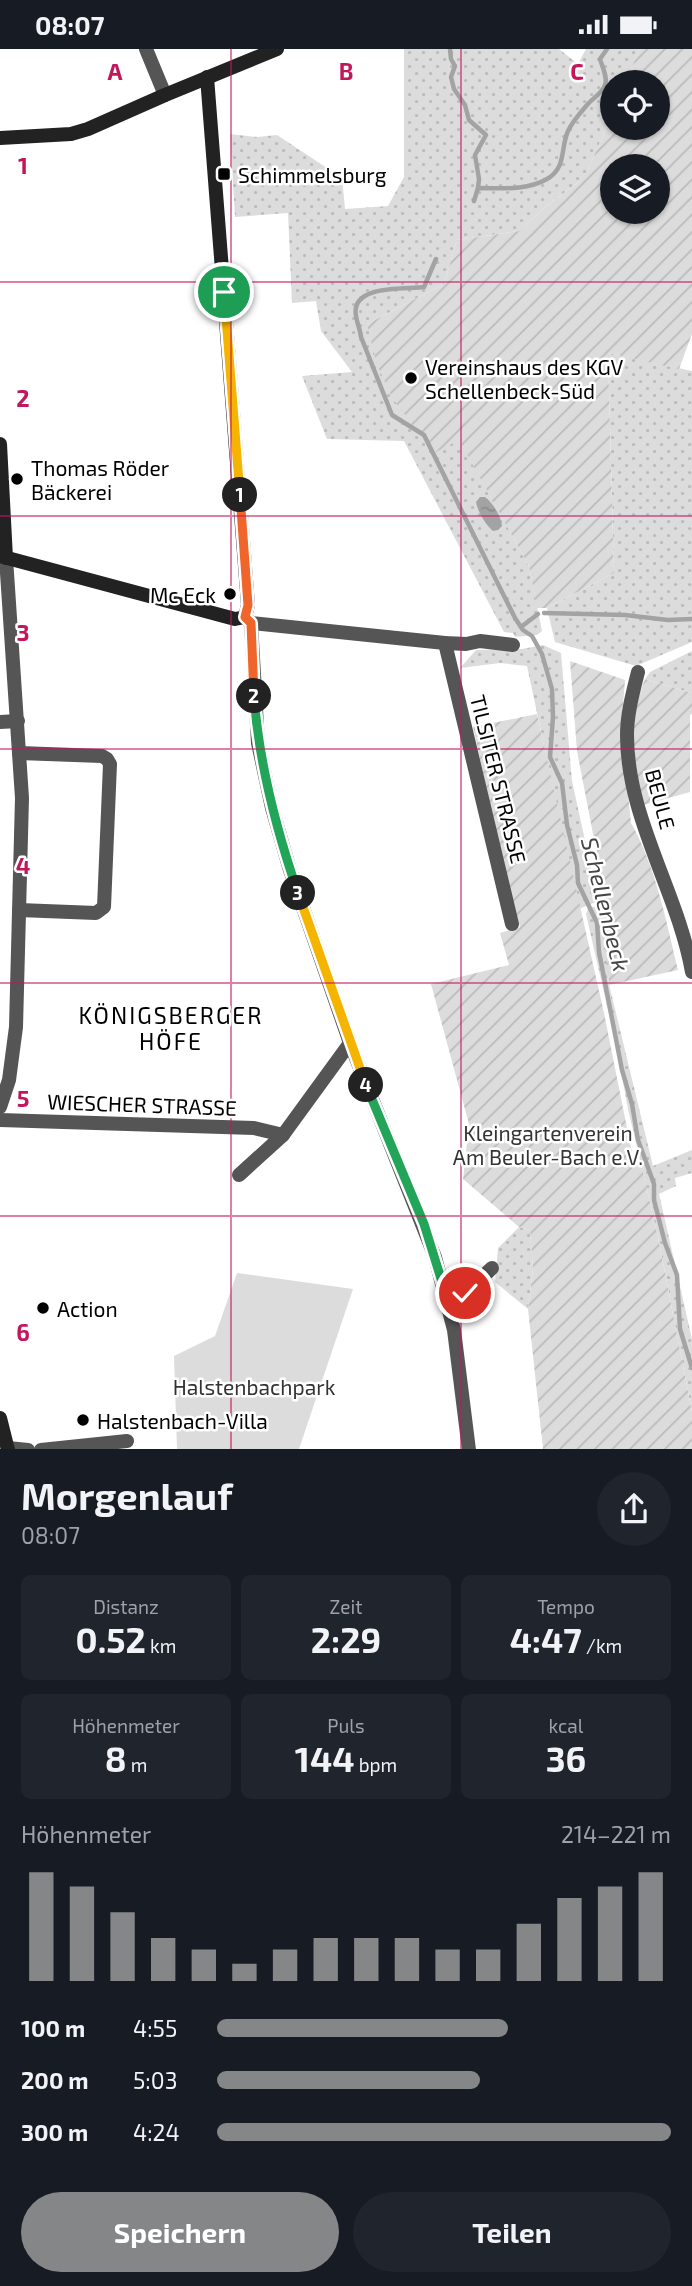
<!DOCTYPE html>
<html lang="de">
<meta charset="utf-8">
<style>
body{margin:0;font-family:"Exo 2",sans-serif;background:#20242c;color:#f1f3f6;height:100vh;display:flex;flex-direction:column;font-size:26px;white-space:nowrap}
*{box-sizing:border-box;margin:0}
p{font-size:23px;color:#9ea1a6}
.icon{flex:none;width:38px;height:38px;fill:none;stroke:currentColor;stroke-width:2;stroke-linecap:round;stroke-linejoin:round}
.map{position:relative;height:1400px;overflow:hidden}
.drawer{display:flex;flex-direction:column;background:#171b24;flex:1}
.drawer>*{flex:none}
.controls{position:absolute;left:600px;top:21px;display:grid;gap:14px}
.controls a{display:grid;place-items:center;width:70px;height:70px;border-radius:50%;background:#171b24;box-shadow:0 2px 5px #0004;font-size:35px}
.pin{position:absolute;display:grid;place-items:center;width:60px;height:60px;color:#fff;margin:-30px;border:4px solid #fff;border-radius:50%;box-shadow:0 2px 7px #0007}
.km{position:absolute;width:35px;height:35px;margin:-18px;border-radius:50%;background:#222;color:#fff;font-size:19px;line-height:35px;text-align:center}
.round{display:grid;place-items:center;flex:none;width:74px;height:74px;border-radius:37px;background:#20242c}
.head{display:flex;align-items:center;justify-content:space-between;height:119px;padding:0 21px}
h1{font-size:38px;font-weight:700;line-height:52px}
.metrics{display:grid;grid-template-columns:repeat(3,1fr);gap:10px;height:119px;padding:7px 21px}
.metrics div{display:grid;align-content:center;border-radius:10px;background:#20242c;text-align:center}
.metrics b{font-size:35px;font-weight:700}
.metrics small{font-size:19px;font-weight:400}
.metrics p{font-size:19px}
.chart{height:196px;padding:14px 21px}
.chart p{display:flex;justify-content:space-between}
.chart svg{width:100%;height:126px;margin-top:7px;stroke:#858687;stroke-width:6}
.action{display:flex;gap:14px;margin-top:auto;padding:14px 21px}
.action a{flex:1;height:80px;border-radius:42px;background:#858687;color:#fff;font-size:28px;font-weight:700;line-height:80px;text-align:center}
.action a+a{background:#20242c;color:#f1f3f6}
ul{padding:0 21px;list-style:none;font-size:23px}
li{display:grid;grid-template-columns:112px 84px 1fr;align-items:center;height:52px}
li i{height:18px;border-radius:9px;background:#858687}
.status{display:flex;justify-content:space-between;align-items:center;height:49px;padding:0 35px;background:#171b24;direction:ltr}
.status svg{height:19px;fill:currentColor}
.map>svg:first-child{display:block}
</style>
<div class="status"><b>08:07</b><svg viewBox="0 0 49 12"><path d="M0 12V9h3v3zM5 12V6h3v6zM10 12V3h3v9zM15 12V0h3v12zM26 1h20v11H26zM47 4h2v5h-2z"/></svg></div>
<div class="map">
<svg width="692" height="1401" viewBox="0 0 692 1401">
<defs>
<pattern id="grass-dots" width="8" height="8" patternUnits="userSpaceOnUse" patternTransform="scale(1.75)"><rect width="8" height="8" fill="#dcdcdc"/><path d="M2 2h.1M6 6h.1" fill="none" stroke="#bbb" stroke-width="1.8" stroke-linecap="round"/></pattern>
<pattern id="garden-furrows" width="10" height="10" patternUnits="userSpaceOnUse" patternTransform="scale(1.75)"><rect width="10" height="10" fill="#dcdcdc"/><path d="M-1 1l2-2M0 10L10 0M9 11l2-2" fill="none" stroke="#bbb"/></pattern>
<pattern id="water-ripples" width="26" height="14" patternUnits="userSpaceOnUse" patternTransform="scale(1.75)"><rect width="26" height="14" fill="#a3a3a3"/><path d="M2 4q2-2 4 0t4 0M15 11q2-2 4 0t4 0" fill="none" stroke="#8b8b8b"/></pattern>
</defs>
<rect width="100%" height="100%" fill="#fff"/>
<g fill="url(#grass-dots)">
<path d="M404,0h155l19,15 8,-15h53l-13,33h-14v33l-25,57 -12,13 -26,19 -30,27 -62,9 -13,44 -77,40 92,115 70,127 13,65 -5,4 -22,2 -2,-4 -9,-1 -100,-191 -77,-2 -25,-63 50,-4 -31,-41 -5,-30 -24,2 -4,-90 -53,4 -5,-83 27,3 20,-2 65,43 3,31 43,-3 16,-29z"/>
<path d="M608,304l84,18v271l-56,24 -81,-24 -8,-34 67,-35z"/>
<path d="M543,596l18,8 11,128 25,114 -1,7 -17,7 -52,-243 -27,-3 -40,5 16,-18 46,-1z"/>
<path d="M692,602v42l-47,-14 5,-7z"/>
<path d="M605,854l10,46 -7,31 45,186 39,-16v23l-17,5 1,8 -17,8 33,145v73l-34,-175 -30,-128 -12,-64 -30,-131 2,-5z"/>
<path d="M519,1178l11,3 3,39 -5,40 -33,-27 3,-34z"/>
</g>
<path fill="#dcdcdc" d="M237,1224l116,16 -54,160h-122l-3,-93 41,-20z"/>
<g fill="url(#garden-furrows)" fill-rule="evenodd">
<path d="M639,0h53v285l-13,35 -71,-16 6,220 -67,35h-10l-8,-42 -70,-126 -25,13 -41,-54 -16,-34 -10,-41 77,-40 13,-44 62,-9 30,-27 26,-19 12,-13 25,-57v13h46v-46h-32zM658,117v46h-46v-46z"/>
<path d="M570,612l55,19 -4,50 10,93c25,44 35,98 47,147l-69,15 -3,-33 9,-4 -38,-197z"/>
<path d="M645,630l47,14v21l-2,1v77l-47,13c-9,-47 -16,-80 2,-126z"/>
<path d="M537,665l67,299 30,150 7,1 17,73 34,175v37h-149l-15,-140 5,-40 -3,-39 -11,-3 -56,-48 6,-55 -38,-140 78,-19 -9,-32 20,-6 -13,-46 -34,-154z"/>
</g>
<path fill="url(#water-ripples)" d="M480,448h5c8,6 16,19 17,29l-4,4 -5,1c-8,-7 -15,-19 -17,-29z"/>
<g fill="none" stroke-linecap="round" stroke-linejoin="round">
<g stroke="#a3a3a3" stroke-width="4.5">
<path d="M450,0l1,10 4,7 -4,11 3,12 11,16 4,15 17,15 -11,20 4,24 -1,9"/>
<path d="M474,152l4,-13c23,0 48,3 69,-9 20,-12 13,-30 21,-48 4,-9 12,-18 19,-26 5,-6 16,-13 18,-20 3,-7 -3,-19 -5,-26l7,-10"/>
<path d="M436,210l-12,28c-15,3 -74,-4 -68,29 1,7 4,13 5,21l31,78 32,20 91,183 8,12 9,6 10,18 10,35 1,28 -3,40 12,26 5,42 10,40 1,18 19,40 2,29 23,118 10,34 6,36 16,44v16l11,43 12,32 3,54 12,39"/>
<path d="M544,564l81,2 43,5 24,-1"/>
<path d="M521,578l17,-13"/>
</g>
<g stroke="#555" stroke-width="14">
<path d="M146,0l19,46"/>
<path d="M246,569l5,5 194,20 21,1 14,-3 33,4"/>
<path d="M251,574l7,120 14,65 18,62 60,173 85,214 19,73 15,120"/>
<path d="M445,594l67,281"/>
<path d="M638,623c-5,20 -11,42 -11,63 0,84 51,157 65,237"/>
<path d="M0,673l18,-1"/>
<path d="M19,861l77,3 8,-6 6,-143 -3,-5 -5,-3 -83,-3"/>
<path d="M0,1058l9,-27 7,-53 6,-229 -16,-240"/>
<path d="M0,1071l254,8 29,7"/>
<path d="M239,1126l44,-40 67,-92"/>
<path d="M447,1249l18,-5 27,-25"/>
<path d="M8,1399l20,2"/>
<path d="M41,1401l86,-9"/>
</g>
<g stroke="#222" stroke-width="14">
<path d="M0,89l71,-4 17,-5 77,-34 112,-46"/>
<path d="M0,395l6,114"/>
<path d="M0,507l235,63 10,-2 3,-12 -41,-528"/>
<path d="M0,1369l8,32"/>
</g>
</g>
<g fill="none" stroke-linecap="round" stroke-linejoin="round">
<g stroke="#fff" stroke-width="14">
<path id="split-1" d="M224,243l16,203"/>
</g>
<g stroke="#fff" stroke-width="14">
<path id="split-2" d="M240,446l8,110 -3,12 6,6 3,73"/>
</g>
<g stroke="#fff" stroke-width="14">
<path id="split-3" d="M254,647c5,68 22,133 44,197"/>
</g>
<g stroke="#fff" stroke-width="14">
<path id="split-4" d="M298,844l68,192"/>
</g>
<g stroke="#fff" stroke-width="14">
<path id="split-5" d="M366,1036l58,139 23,74 18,-5"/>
</g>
<use href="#split-1" stroke="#f5b400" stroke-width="9"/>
<use href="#split-2" stroke="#f0652b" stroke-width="9"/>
<use href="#split-3" stroke="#22a559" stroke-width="9"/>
<use href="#split-4" stroke="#f5b400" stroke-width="9"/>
<use href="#split-5" stroke="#22a559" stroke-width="9"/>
</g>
<path fill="none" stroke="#c2185b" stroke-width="2" stroke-opacity="0.55" d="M231,0v1401M461,0v1401M0,233h692M0,467h692M0,700h692M0,934h692M0,1167h692"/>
<g fill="#000" stroke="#fff" stroke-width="2.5">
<rect x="217" y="118" width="14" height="14" rx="3.5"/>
<circle cx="411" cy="329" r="7"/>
<circle cx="17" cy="430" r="7"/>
<circle cx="230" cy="545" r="7"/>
<circle cx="43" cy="1259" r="7"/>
<circle cx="83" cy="1371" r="7"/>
</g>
<g text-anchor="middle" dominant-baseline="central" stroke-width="5" stroke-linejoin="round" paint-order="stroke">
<g font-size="21" fill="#000" stroke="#fff" text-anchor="start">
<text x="238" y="125">Schimmelsburg</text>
<text x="425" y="317">Vereinshaus des KGV<tspan x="425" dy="24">Schellenbeck-Süd</tspan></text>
<text x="31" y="418">Thomas Röder<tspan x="31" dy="24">Bäckerei</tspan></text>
<text x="216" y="545" text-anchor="end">Mc Eck</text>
<text x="57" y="1259">Action</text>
<text x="97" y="1371">Halstenbach-Villa</text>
</g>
<g font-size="21" fill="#000" stroke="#fff">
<text transform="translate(499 730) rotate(76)">TILSITER STRASSE</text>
<text transform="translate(661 750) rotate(75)">BEULE</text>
<text transform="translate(142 1055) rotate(2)">WIESCHER STRASSE</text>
</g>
<g font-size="21" fill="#333" stroke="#fff">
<text x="548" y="1083">Kleingartenverein<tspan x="548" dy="24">Am Beuler-Bach e.V.</tspan></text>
<text x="254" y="1337">Halstenbachpark</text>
</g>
<g font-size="23" font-style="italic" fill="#444" stroke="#fff">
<text transform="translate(606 855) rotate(76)">Schellenbeck</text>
</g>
<g font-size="23" letter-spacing="2" fill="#000" stroke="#fff">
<text x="171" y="966">KÖNIGSBERGER<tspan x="171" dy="26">HÖFE</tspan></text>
</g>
</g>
<g font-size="23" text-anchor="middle" font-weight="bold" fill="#c2185b" stroke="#fff" stroke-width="5" stroke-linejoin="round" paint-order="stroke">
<text x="115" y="31">A</text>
<text x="346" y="31">B</text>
<text x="577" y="31">C</text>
<text x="23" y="125">1</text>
<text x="23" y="358">2</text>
<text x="23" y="592">3</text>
<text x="23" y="825">4</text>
<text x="23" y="1058">5</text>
<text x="23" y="1292">6</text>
</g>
</svg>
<div class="controls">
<a><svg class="icon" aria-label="locate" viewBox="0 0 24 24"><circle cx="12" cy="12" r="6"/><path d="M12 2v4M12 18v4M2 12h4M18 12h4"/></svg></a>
<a><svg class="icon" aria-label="layers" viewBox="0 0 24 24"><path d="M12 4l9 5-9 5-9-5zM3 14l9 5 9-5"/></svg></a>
</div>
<div class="pin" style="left:224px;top:243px;background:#1e9e55"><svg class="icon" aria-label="arrive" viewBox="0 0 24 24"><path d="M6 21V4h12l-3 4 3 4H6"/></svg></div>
<div class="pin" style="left:465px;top:1244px;background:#d93025"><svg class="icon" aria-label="check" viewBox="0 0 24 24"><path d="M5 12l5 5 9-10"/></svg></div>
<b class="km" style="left:240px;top:446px">1</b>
<b class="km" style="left:254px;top:647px">2</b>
<b class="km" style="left:298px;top:844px">3</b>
<b class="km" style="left:366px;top:1036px">4</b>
</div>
<section class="drawer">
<div class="head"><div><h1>Morgenlauf</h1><p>08:07</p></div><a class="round"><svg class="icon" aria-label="share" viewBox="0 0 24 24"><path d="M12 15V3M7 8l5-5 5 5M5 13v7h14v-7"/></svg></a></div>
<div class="metrics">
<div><p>Distanz</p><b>0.52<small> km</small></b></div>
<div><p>Zeit</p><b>2:29</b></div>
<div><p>Tempo</p><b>4:47<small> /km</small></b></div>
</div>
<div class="metrics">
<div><p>Höhenmeter</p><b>8<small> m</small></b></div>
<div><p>Puls</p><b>144<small> bpm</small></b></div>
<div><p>kcal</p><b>36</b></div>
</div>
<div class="chart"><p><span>Höhenmeter</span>214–221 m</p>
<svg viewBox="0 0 160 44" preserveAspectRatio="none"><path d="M5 44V6M15 44V11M25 44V20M35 44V29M45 44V33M55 44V38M65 44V33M75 44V29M85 44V29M95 44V29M105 44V33M115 44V33M125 44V24M135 44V15M145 44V11M155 44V6"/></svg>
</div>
<ul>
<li><b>100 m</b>4:55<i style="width:64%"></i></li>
<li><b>200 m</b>5:03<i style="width:58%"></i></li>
<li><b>300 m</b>4:24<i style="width:100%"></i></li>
</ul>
<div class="action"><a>Speichern</a><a>Teilen</a></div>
</section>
